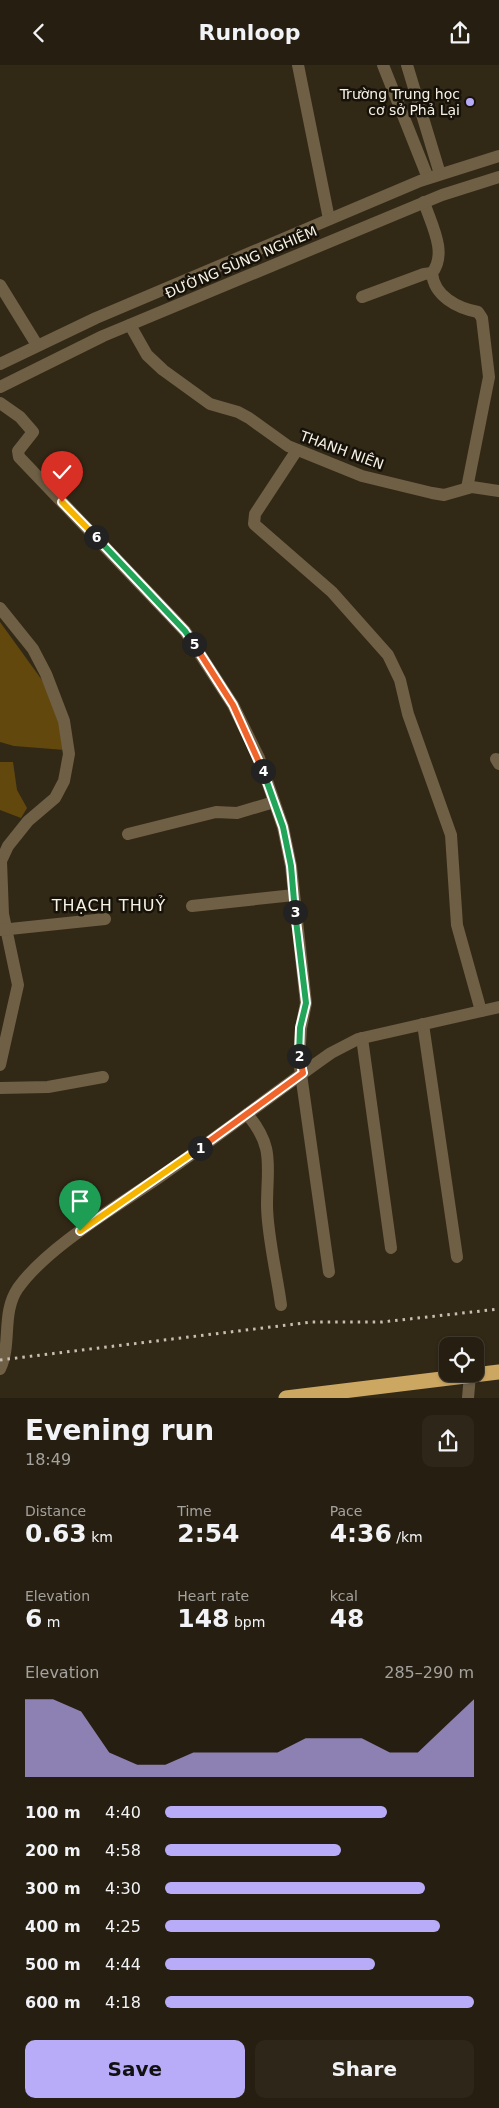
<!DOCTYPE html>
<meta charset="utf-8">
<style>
body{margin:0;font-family:"DejaVu Sans",sans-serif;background:#2e2719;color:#f1f3f6;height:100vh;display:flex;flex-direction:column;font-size:19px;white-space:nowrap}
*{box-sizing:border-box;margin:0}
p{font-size:16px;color:#a4a29f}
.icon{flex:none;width:28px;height:28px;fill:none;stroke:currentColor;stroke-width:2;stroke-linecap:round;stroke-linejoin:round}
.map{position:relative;height:1333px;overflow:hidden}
.panel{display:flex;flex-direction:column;background:#261e10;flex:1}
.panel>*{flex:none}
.controls{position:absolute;left:439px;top:1272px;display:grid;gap:10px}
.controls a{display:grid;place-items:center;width:45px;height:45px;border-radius:10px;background:#261e10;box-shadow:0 1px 4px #0004,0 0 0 1px #423c30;font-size:25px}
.pin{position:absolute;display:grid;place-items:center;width:42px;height:42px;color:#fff;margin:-51px -21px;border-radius:50% 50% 50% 0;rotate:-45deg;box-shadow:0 0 5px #0007}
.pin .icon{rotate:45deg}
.km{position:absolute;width:25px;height:25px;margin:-12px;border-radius:50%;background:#222;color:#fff;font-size:14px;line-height:25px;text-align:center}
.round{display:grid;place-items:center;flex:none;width:52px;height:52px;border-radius:10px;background:#2e2719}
.overview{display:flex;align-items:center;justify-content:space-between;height:85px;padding:0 25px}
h1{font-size:28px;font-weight:700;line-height:38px}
.metrics{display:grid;grid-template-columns:repeat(3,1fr);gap:8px;height:85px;padding:5px 25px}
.metrics div{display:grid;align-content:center}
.metrics b{font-size:25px;font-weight:700}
.metrics small{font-size:14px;font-weight:400}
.metrics p{font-size:14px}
.chart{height:140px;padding:10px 25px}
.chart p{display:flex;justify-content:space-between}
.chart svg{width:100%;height:90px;margin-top:5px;fill:#b8abf7;opacity:.7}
.cta{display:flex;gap:10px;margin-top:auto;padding:10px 25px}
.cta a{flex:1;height:58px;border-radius:10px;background:#b8abf7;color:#111;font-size:20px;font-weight:700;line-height:58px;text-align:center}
.cta a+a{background:#2e2719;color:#f1f3f6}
ul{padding:0 25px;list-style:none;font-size:16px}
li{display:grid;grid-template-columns:80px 60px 1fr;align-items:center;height:38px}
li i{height:12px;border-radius:6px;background:#b8abf7}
header{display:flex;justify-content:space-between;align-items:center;height:65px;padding:0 25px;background:#261e10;font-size:22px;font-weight:700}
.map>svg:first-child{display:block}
</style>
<header><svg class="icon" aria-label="back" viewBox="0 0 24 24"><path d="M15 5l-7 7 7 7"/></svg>Runloop<svg class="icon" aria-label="share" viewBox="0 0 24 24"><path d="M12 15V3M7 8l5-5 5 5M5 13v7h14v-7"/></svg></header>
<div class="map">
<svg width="499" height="1333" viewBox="0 0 499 1333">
<rect width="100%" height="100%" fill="#322816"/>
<g fill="#63480e">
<path d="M0,557l47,65 14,35 4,28 -51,-4 -14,-4z"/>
<path d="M0,697h13l4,28 10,18 -6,10 -21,-8z"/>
</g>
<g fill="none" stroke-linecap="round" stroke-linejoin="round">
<g stroke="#6e5f45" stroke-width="12">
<path d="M298,0l31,154"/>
<path d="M383,0l45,113"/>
<path d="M407,0l33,109"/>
<path d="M424,137c7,22 24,51 8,71 2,23 25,35 46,39l4,6 7,59 -22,111"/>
<path d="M0,220l37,60"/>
<path d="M362,232l62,-23 8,-1"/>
<path d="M130,260l17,30 16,15 47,34 28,8 11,6 39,28 74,30 70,17 12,2 28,-8 27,4"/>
<path d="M0,299l96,-46 324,-137 79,-25"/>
<path d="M0,322l103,-51 339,-141 57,-18"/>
<path d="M0,338l20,14 13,15 -15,19 1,6 166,174 48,74 26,53 24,69 8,39 15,137 -5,25 -2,32 30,212"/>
<path d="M297,385l-42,64 -1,10 78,68 56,63 12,25 8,34 43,121 6,90 24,86"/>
<path d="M0,543l33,41 13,25 18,47 5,33 -5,27 -9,17 -27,23 -20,25 -7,15 2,53 15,71 -18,80"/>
<path d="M496,694l3,5"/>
<path d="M128,769l88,-22 21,1 37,-11"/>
<path d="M192,841l102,-11"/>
<path d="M0,865l105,-11"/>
<path d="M423,959l34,233"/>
<path d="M362,973l29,210"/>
<path d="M0,1023l48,-1 55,-10"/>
<path d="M247,1049c28,33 20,51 20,91 0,29 10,70 14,100"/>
<path d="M0,1304c12,-25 1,-56 18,-81 30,-42 100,-82 143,-112 58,-40 113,-83 170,-123l27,-14 141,-32"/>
<path d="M468,1333l2,-23"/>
</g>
<path stroke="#cca762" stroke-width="15" d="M286,1333l213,-26"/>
<path stroke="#c6bfb1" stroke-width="3" stroke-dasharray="2.5 5" stroke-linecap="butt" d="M0,1295l312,-38h70l117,-13"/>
</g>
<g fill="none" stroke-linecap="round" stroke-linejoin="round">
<g stroke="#fff" stroke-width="10">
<path id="split-1" d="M80,1166l120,-83"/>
</g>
<g stroke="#fff" stroke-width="10">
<path id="split-2" d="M200,1083l103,-75 -4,-17"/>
</g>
<g stroke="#fff" stroke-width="10">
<path id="split-3" d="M295,847l11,91 -6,25 -1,28"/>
</g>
<g stroke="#fff" stroke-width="10">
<path id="split-4" d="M263,706l20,56 8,39 4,46"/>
</g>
<g stroke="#fff" stroke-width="10">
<path id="split-5" d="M194,579l39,61 30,66"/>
</g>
<g stroke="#fff" stroke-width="10">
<path id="split-6" d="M96,472l89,94 9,13"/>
</g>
<g stroke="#fff" stroke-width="10">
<path id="split-7" d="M62,437l34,35"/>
</g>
<use href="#split-1" stroke="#f5b400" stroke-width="6"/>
<use href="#split-2" stroke="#f0652b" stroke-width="6"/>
<use href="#split-3" stroke="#22a559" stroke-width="6"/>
<use href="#split-4" stroke="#22a559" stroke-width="6"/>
<use href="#split-5" stroke="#f0652b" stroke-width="6"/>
<use href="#split-6" stroke="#22a559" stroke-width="6"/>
<use href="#split-7" stroke="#f5b400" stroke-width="6"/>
</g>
<circle fill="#b8abf7" stroke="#16120a" stroke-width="2" cx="470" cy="37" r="5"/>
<g text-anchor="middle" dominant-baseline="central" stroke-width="5" stroke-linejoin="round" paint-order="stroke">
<g font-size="14" fill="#f8f2e6" stroke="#16120a" text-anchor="end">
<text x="460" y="29">Trường Trung học<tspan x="460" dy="16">cơ sở Phả Lại</tspan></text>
</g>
<g font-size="14" fill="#f8f2e6" stroke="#16120a">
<text transform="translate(241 197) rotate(-23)">ĐƯỜNG SÙNG NGHIÊM</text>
<text transform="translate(342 385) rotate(20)">THANH NIÊN</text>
</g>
<g font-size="16" letter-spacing="1" fill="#f8f2e6" stroke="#16120a">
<text x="109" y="840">THẠCH THUỶ</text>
</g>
</g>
</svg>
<div class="controls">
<a><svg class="icon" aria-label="locate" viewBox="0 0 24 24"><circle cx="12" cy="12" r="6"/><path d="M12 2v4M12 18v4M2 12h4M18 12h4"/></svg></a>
</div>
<div class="pin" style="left:80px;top:1166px;background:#1e9e55"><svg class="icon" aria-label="arrive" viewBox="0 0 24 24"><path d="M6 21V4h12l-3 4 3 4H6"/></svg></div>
<div class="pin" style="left:62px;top:437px;background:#d93025"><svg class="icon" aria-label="check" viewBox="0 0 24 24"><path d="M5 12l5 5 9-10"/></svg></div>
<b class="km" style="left:200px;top:1083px">1</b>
<b class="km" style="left:299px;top:991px">2</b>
<b class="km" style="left:295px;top:847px">3</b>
<b class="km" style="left:263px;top:706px">4</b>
<b class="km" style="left:194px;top:579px">5</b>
<b class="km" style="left:96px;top:472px">6</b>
</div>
<section class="panel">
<div class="overview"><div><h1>Evening run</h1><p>18:49</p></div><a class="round"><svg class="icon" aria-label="share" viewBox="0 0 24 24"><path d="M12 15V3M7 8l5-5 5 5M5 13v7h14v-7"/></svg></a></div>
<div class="metrics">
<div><p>Distance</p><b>0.63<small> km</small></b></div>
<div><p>Time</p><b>2:54</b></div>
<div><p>Pace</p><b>4:36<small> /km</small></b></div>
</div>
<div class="metrics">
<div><p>Elevation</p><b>6<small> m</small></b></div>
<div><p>Heart rate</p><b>148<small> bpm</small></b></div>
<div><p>kcal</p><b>48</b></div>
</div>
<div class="chart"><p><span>Elevation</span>285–290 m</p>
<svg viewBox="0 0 160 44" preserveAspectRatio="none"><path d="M0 44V6L10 6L20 12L30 32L40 38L50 38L60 32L70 32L80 32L90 32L100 25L110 25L120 25L130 32L140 32L150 19L160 6V44z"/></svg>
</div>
<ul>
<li><b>100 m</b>4:40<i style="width:72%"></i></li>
<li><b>200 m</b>4:58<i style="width:57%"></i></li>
<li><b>300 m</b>4:30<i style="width:84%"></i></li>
<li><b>400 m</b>4:25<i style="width:89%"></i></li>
<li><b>500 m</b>4:44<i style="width:68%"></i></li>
<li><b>600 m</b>4:18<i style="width:100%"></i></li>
</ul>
<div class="cta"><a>Save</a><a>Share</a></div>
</section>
